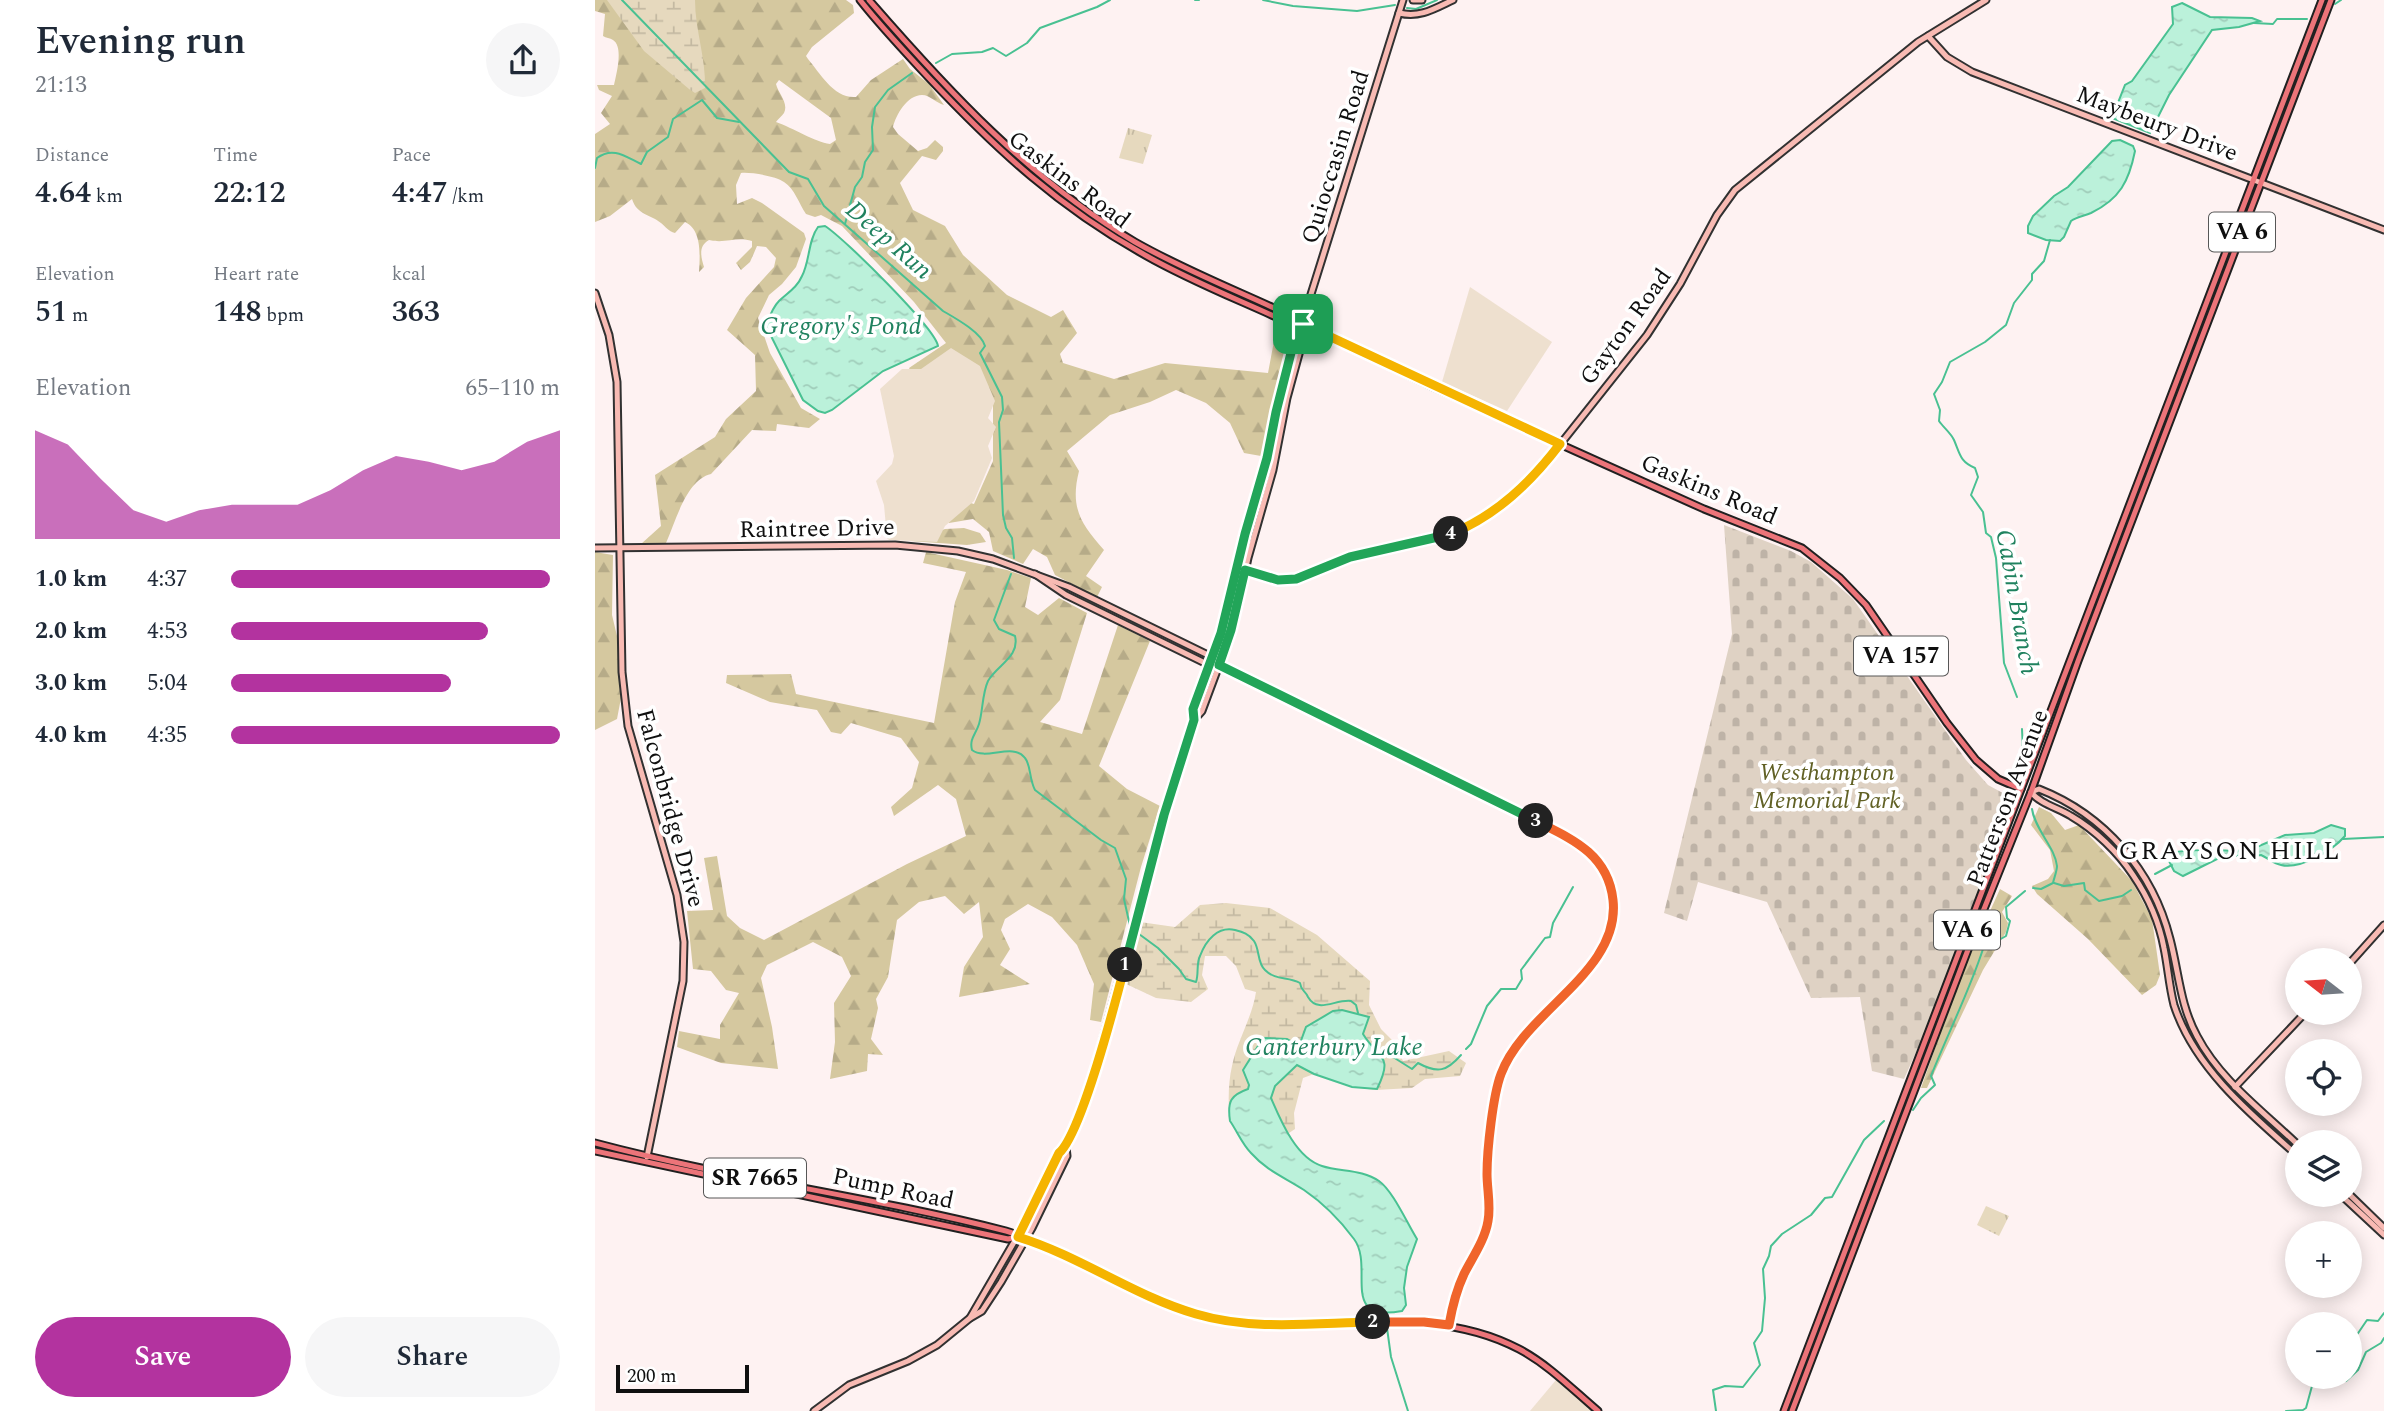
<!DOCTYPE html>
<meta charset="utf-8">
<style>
body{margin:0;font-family:Spectral,serif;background:#f6f6f7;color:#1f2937;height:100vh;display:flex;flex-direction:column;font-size:26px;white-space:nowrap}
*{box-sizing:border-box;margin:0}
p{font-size:23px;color:#747a83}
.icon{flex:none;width:38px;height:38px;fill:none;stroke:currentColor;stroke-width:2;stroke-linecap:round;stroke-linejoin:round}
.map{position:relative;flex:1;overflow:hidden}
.details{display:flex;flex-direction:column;background:#fff;width:595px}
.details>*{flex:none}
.needle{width:46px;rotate:287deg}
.buttons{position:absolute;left:1690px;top:948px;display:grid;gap:14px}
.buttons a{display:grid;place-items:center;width:77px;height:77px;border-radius:50%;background:#fff;box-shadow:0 4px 18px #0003;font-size:35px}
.scale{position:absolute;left:21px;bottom:18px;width:133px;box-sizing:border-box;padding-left:7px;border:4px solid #0f0f0f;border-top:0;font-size:19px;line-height:24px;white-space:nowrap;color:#0f0f0f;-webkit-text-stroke:5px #fff;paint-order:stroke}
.pin{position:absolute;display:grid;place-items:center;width:60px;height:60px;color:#fff;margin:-30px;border-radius:14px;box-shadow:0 4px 10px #0006}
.km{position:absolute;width:35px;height:35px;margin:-18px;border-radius:50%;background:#222;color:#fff;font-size:19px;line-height:35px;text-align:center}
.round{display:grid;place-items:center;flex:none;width:74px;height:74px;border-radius:37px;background:#f6f6f7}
.overview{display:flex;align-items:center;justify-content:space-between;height:119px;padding:0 35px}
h1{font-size:38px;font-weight:600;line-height:52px}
.metrics{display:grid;grid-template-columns:repeat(3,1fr);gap:10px;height:119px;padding:7px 35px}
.metrics div{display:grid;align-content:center}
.metrics b{font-size:30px;font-weight:600}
.metrics small{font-size:19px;font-weight:400}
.metrics p{font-size:19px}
.chart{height:196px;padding:14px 35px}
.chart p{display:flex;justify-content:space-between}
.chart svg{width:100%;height:126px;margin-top:7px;fill:#b3339f;opacity:.7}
.button{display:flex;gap:14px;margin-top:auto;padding:14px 35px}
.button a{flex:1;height:80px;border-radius:42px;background:#b3339f;color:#fff;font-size:28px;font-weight:600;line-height:80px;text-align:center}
.button a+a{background:#f6f6f7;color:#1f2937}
ul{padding:0 35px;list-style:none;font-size:23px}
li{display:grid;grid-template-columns:112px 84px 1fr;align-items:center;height:52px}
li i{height:18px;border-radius:9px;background:#b3339f}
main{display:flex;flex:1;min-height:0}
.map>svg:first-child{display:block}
</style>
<main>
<section class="details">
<div class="overview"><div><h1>Evening run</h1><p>21:13</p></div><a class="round"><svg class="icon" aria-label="share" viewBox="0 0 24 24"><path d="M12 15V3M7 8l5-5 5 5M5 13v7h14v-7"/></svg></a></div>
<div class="metrics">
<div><p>Distance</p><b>4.64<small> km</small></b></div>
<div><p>Time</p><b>22:12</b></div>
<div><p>Pace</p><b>4:47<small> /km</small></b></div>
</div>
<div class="metrics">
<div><p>Elevation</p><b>51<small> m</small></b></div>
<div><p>Heart rate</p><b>148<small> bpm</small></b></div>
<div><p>kcal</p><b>363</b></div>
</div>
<div class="chart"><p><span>Elevation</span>65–110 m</p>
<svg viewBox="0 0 160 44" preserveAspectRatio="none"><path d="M0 44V6L10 11L20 23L30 34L40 38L50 34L60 32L70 32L80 32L90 27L100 20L110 15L120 17L130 20L140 17L150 10L160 6V44z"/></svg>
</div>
<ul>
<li><b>1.0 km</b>4:37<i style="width:97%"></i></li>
<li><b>2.0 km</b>4:53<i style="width:78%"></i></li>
<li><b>3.0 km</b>5:04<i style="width:67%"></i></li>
<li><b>4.0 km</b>4:35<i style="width:100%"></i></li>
</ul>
<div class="button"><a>Save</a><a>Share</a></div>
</section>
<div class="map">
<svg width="1789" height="1411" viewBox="0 0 1789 1411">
<defs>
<pattern id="forest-firs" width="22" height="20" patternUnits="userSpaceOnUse" patternTransform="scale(1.75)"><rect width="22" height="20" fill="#d5c89f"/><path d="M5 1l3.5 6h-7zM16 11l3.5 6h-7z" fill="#b6ab88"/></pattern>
<pattern id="wetland-marsh" width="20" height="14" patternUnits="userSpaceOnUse" patternTransform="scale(1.75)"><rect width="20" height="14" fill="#e6d9be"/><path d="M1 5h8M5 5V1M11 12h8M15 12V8" fill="none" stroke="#c4b9a2"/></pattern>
<pattern id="cemetery-stones" width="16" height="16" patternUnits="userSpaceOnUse" patternTransform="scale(1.75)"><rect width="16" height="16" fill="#dfd2c4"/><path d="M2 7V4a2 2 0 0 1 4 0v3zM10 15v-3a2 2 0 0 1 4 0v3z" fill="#beb3a7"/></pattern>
<pattern id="park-tufts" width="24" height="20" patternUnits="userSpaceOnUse" patternTransform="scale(1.75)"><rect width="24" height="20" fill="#e6d9be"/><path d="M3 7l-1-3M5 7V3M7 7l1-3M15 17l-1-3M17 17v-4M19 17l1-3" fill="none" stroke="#c4b9a2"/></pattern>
<pattern id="water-ripples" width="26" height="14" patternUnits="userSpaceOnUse" patternTransform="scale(1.75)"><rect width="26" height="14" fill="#bbf1da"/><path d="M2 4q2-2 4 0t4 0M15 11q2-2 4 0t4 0" fill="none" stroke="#a0cdba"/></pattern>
</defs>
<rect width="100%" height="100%" fill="#fef2f2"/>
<g fill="url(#forest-firs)" fill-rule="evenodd">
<path d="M0,0h251l7,5 1,8 -42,34 -6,9 2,3c12,14 26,40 48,38l15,-17 32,-21 7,10 19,15 15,21c-8,-2 -14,-10 -22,-10 -15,0 -26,20 -29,32l5,7 20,17 9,-3 8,-8 8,7v4l-7,9 -14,-4 -22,27 13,27 32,16 18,29 44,40 44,22 12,-7 14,23 -17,21 3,9 51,16 51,-16 103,10 6,-32 13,3 -26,112 -17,-3 -14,-30 -24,-20 -30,-13 -26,12 -40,13 -43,36 12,20c-9,36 1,52 25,79l-18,26 16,11 -5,10 -42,-22 -8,-18 -14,-8 -10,15 -30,-13 -4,-19 -16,-13 -24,4 -14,-31 39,12 19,-43v-61l-77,-19 -7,-13 37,-25 -32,-41 -72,-76 -21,-11 -6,2 -9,-3c-7,-10 -11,-25 -22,-32 -8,-6 -33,-10 -43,-9l-5,12 1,19 15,-6 10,5 42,30 2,6 -10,28 -14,17 -13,11 -11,23 12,35 31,55 19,11 -11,9 -32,-4 -1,7 -24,-1 -41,44c-25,6 -35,47 -45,69l-25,1 20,-18 -6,-51 60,-38 11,-18 30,-28 -1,-36 -28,-25 19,-32 28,-31 2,-9 -10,-11 -9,-1 -7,16 -9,8 -5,-7 16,-16v-6c-16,-5 -26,3 -43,-1 -11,6 -8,17 -5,27l-5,5c1,-17 3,-42 -14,-50l-10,11c-7,-2 -9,-6 -14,-10 -11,-9 -24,-8 -29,-24l-22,17 -15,6v-88l15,-10 -9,-11 11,-17 -13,-6 -2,-5h17c2,-10 10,-38 -1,-45 -3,-2 -7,-2 -10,-4l2,-22 -10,-3zM184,80l52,38 5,22 -6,4c-15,-2 -37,-16 -54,-22 2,-3 6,-6 8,-9 5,-10 -6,-20 -8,-29z"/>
<path d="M369,528l16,5 6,9 -19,3 -57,-4 35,-12z"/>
<path d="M0,552l18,3 -1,60 5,21 4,62 -4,21 -22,11z"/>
<path d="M331,552l81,18 24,8 -6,29 13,8 21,-17 28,15 -27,87 -20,22 42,12 36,-109 32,16 -51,125 28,23 33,17 -19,61 -40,155 -11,-2 4,-36 -17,-39 -25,-28 -24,-13 -23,15 -4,11 9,19 -10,16 30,19 -71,13 5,-30 19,-30 -4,-35 -15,12 -19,-18 -26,6 -22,18 -9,57 -12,22 2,9 -7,31 12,16 -15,-1 -1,17 -37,8 5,-37 -1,-39 17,-27 -9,-19 -29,-15 -46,23 -6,13 11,49 6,42 -57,-6 -44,-16 2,-16 41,8v-14l19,-32 -13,-3 -15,-19 -18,-2 -6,-58 26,-1 -9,-52 13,-2 10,60 13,12 24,12 143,-76 59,-28 -10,-37 -18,-14 -44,31 -3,-9 21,-19 7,-26 -18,-24 -50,-15 -10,11 -10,-2 -14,-22 -47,-8 -44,-19 1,-8 64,-1 5,20 138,29 21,-121 11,-30 -43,-9z"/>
<path d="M1444,807l12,6 14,17 14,-5 53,56 20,38 8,56 -4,10 -14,10 -54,-56 -51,-45 -5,-8 16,-7 6,-8 -4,-21 -19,-25z"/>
<path d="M1405,889l12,7 -10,16 6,11 -2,9 -23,38 -56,118h-6l40,-113z"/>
</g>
<g fill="url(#wetland-marsh)">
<path d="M12,0h88c0,30 11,58 10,88l-10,5 -6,-4 -45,-38z"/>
<path d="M631,903l44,5 47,27 53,46 -1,24 12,24 13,13 9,19 46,-10 17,12 -6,13 -35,3 -13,9 -37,2 -23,-3 -38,-13 -11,4 -9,35 1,16 -6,4 -59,-12c-2,-17 -2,-38 2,-55 5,-25 20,-48 24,-74l-11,-3 -9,-23 -10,-10h-21l-3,19 6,14 -17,13 -35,-4 -32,-15 16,-61 35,5 25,-22z"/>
</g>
<path fill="url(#cemetery-stones)" d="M1129,525l67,26 20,11 42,37 113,161 22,25 24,13 -2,10 -81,215 -25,56 -32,-8 -12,-74 -49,1 -44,-96 -69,-20 -11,39 -23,-8 68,-279z"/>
<g fill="url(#park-tufts)">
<path d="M533,128l24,7 -9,29 -24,-6z"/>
<path d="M1391,1206l23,10 -10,20 -22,-11z"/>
</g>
<g fill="#eee0cf">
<path d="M875,287l82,55 -45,69 -65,-29z"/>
<path d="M356,348l29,18 15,35 -7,17 8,9 -8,19 4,12 -18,43 -29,25 -8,16 -48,-2 -2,-2 -3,-33 -8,-24 16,-17 2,-8 -14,-67 22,-20h19z"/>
<path d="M961,1380l38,31h-64z"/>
</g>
<g fill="url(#water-ripples)" stroke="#49c192" stroke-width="2">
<path d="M1587,3l28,14 42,1 8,3 -21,6 -27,3 -43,65 -19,38 -38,-15 13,-33 7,-4 41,-57 -1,-17z"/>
<path d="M1525,140l13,6 2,5c-6,30 -15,48 -44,62 -7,3 -14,4 -20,8l-7,16 -4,4 -14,-1 -18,-7v-7l5,-10 21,-20 14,-9 44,-46z"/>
<path d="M230,226c19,12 110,102 113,120l-55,25 -51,39 -7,3 -7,-2 -15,-11 -37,-74c3,-8 6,-18 13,-25 8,-8 18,-13 23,-25 8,-15 6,-36 16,-49z"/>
<path d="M1736,825l14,4v7c-12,14 -45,34 -64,29 -7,-1 -13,-7 -20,-10l-13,2 -23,-2 -42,21 -9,-5 -8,-16c11,-6 58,-6 71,-3l4,-3h11l33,-14 29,-2z"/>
<path d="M747,1010l27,7 -6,17c16,26 31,20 14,55l-25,-2 -38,-13 -17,-9 -22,21 -4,12c10,23 25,60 51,68 18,6 40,3 57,15 14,10 28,42 38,58l-10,28 -3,21 2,17 -4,6c-64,12 -27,-44 -48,-72 -14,-19 -31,-36 -50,-49 -20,-13 -37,-19 -53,-37 -9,-9 -14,-22 -21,-32 -3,-20 1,-26 18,-32l1,-4 -6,-15 20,-32 24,1 12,7 7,-19 27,-16z"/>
</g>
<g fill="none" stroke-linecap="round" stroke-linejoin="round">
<g stroke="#49c192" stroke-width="2">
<path d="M27,0l167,172 19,7 16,27 119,105c12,7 38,21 42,35l-5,7 22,44 1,13 -4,12 4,93 3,13 6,10 2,20"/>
<path d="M600,0h4"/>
<path d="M668,0l30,6 64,5 38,-6"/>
<path d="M1740,4l6,-4"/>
<path d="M812,8l9,1 21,-9"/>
<path d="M1659,23l19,1 4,-5h30"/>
<path d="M341,63l16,-9 30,-2 11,-4 13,8 21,-13 13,-15 57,-21 13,-7"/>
<path d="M0,168l2,-10c16,-12 29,-1 44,6l6,-12 21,-15 5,-18 29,-19 15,18 22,4"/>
<path d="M250,224l10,-37 7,-10 3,-15 8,-12 -1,-23 3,-20 13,-17 24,-17"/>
<path d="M416,574l-17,46 5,9 16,7c5,21 -18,29 -27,45 -6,13 -5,30 -9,43 -3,10 -10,15 -7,26 14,11 41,-8 53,8 6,7 4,21 10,32l66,50 14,8 11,31 -2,20 6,27"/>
<path d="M1422,697l-13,-34 -8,-105 -5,-21 -5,-4 -3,-21 -12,-17 7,-18 -3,-9c-15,-6 -15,-14 -21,-28 -3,-7 -11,-13 -15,-19l1,-11 -6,-16 8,-12 8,-20 35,-20 21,-17 8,-22 18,-23v-6l12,-13 6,-21"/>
<path d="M1427,729l1,23"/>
<path d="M1437,809c3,21 23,38 25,57 0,5 -3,12 -4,17l-12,6 -8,-1"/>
<path d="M1748,839l41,-2"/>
<path d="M1560,874l17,-9"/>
<path d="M1459,883l10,3 20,-3 1,7 14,11 23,-5 9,-6"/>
<path d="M544,934l19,14 21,21 7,10 10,3c3,-9 0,-18 4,-26 6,-16 18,-30 35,-26 8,2 14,4 19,11 6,9 3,22 11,29 11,11 23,6 35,13 1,8 5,7 8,14 10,17 27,2 43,4l5,4 2,8"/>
<path d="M871,1049l5,-5 16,-38 14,-17h15l6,-10 -1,-9 24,-32 5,-1 3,-14 20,-36"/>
<path d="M786,1056l12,1 19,12 6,-6c20,11 29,8 43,-8"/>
<path d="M1318,1110l8,-12 14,-13 -4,-9c17,-43 38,-84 52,-127l23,-13 4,-15 -3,-3 -1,-11 19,-16"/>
<path d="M792,1328l4,29 17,54"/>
<path d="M1755,1345l17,-25 11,1 6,-8"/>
<path d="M1717,1377v9"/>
<path d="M1121,1411l-3,-21 12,-4 18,1 17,-22 -6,-22 8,-12 3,-33 -2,-29 6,-13 2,-10 11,-12 29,-19 14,-17 7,-1 32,-57 20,-19"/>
<path d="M1691,1411l17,-1 3,-2 6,-22 3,-2 31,-3 12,-11 8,-18 15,-9 3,-5"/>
</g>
<g stroke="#313131" stroke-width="9">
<g id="secondary">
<path d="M818,0h9"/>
<path d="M804,13c21,5 35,-4 54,-13"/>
<path d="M1333,36l19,21 25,15 412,158"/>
<path d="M0,293l14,42 8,47 5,290 6,54 49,169 7,47 -1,39 -36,176"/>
<path d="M0,548l300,-3 63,6 35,8 76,28 139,68 3,6"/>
<path d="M642,568l41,12 18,-1 54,-22 100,-23 26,-12 30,-20 19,-16 22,-25 100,-126 33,-51 37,-69 18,-25 183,-148 68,-42"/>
<path d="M440,574l31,21 139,68 6,-2 8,4 353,174c21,12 36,30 40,54 14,77 -86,115 -111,180 -8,21 -15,82 -14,105 0,14 3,29 1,43 -2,19 -16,36 -24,53 -8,17 -12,33 -15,51"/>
<path d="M599,720l8,-9 25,-67 9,-30 12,-56 25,-88 14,-72 15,-55 1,-18 4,-18 96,-307"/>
<path d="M1755,963l34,-38"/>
<path d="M1640,1087l70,-74"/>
<path d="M1703,1145c-35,-34 -78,-65 -101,-109 -17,-31 -18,-63 -27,-97 -17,-68 -65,-124 -131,-150l-8,3c9,12 28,16 40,24 24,14 47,36 62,59 15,22 26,46 31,73 4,19 5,38 10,57 20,62 76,109 124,151"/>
<path d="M1746,1195l43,40"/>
<path d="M1755,1195l34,33"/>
<path d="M375,1318l54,-93 35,-72 7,-6 13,-31 20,-63 65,-238 30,-95v-11l30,-84 21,-91 22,-76 27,-117 9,-16"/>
<path d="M219,1411l35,-26 59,-24 29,-16 33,-27 12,-7 19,-29 31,-54 35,-72 -1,-9"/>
</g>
</g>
<g stroke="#202020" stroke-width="9">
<g id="primary">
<path d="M265,0c22,28 47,54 71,80 66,70 129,128 214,175 42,24 87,42 131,62l14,6 13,2"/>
<path d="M274,0c79,91 161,180 266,242 49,28 103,49 154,73l14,10 132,63 269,121 98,39 38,30 26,27 81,118 29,37 22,19 23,10"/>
<path d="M0,1143c135,36 275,53 411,88 11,3 31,13 43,19 48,21 107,55 156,67 104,24 216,-20 314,32 30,16 53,40 79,62"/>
<path d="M0,1151l413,88 10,-2"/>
<path d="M1189,1411l538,-1411"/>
<path d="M1197,1411l182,-477 57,-142 47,-131 253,-661"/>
</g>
</g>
<use href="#secondary" stroke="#f8bab3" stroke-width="5"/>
<use href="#primary" stroke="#ec7479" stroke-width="5"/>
</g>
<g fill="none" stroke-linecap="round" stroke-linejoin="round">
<g stroke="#fff" stroke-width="14">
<path id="split-1" d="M530,965l39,-150 30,-95 -1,-11 28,-76 24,-99 22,-76 9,-46 18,-71 9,-17"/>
</g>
<g stroke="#fff" stroke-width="14">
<path id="split-2" d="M530,965c-9,35 -44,169 -66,188l-41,84c62,19 116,59 178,77 57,17 119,9 177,8"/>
</g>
<g stroke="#fff" stroke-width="14">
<path id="split-3" d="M778,1322h51l25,3c3,-17 7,-34 15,-51 8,-16 21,-34 24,-53 3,-15 -1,-32 -1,-47 0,-24 6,-79 14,-100 23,-63 120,-102 112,-174 -5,-46 -41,-61 -77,-79"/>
</g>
<g stroke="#fff" stroke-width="14">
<path id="split-4" d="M856,534l-101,23 -54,22 -18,1 -33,-10 -14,60 -12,35 317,156"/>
</g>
<g stroke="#fff" stroke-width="14">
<path id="split-5" d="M708,324l257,120c-29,38 -63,71 -109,90"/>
</g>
<use href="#split-1" stroke="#22a559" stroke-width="9"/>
<use href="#split-2" stroke="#f5b400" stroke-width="9"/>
<use href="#split-3" stroke="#f0652b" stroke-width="9"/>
<use href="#split-4" stroke="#22a559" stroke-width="9"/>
<use href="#split-5" stroke="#f5b400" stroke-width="9"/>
</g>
<g text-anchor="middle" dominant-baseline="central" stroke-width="7" stroke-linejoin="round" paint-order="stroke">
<g fill="#fff" stroke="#575757" stroke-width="2">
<rect x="1614" y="212.5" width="66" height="39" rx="5"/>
<rect x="1259" y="636.5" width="94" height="39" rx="5"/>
<rect x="1339" y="910.5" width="66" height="39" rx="5"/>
<rect x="109" y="1158.5" width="102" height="39" rx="5"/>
</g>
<g font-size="23" font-weight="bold" fill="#0f0f0f">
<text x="1647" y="232">VA 6</text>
<text x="1306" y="656">VA 157</text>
<text x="1372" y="930">VA 6</text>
<text x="160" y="1178">SR 7665</text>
</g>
<g font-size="24" fill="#0f0f0f" stroke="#fff">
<text transform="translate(1562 124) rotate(21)">Maybeury Drive</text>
<text transform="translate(741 157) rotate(-73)">Quioccasin Road</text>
<text transform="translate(474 180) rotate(37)">Gaskins Road</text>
<text transform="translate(1031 327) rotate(-54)">Gayton Road</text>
<text transform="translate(1114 490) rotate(23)">Gaskins Road</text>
<text transform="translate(222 529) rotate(-1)">Raintree Drive</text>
<text transform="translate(1413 798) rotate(-69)">Patterson Avenue</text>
<text transform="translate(75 808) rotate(75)">Falconbridge Drive</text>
<text transform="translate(298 1189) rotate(12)">Pump Road</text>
</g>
<g font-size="24" font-style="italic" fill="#616125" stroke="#fff">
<text x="1232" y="773">Westhampton<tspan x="1232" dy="28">Memorial Park</tspan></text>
</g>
<g font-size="26" font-style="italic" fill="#20825f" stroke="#fff">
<text transform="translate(294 240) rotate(41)">Deep Run</text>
<text x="246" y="326">Gregory's Pond</text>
<text transform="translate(1422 602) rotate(80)">Cabin Branch</text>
<text x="739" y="1047">Canterbury Lake</text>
</g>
<g font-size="26" letter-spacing="2" fill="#0f0f0f" stroke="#fff">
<text x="1635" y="851">GRAYSON HILL</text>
</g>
</g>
</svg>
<div class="buttons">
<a><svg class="needle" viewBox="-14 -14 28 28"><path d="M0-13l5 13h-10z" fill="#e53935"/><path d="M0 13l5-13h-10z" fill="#747a83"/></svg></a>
<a><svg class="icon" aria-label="locate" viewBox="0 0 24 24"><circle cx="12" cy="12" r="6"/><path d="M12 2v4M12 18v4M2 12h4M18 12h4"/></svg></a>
<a><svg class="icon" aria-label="layers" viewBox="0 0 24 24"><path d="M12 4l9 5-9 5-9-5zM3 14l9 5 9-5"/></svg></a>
<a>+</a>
<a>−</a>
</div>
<div class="scale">200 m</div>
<div class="pin" style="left:708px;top:324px;background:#1e9e55"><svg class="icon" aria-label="arrive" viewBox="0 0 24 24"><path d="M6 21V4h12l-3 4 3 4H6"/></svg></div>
<b class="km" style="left:530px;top:965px">1</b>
<b class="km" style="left:778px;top:1322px">2</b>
<b class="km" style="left:941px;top:821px">3</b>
<b class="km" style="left:856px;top:534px">4</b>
</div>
</main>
